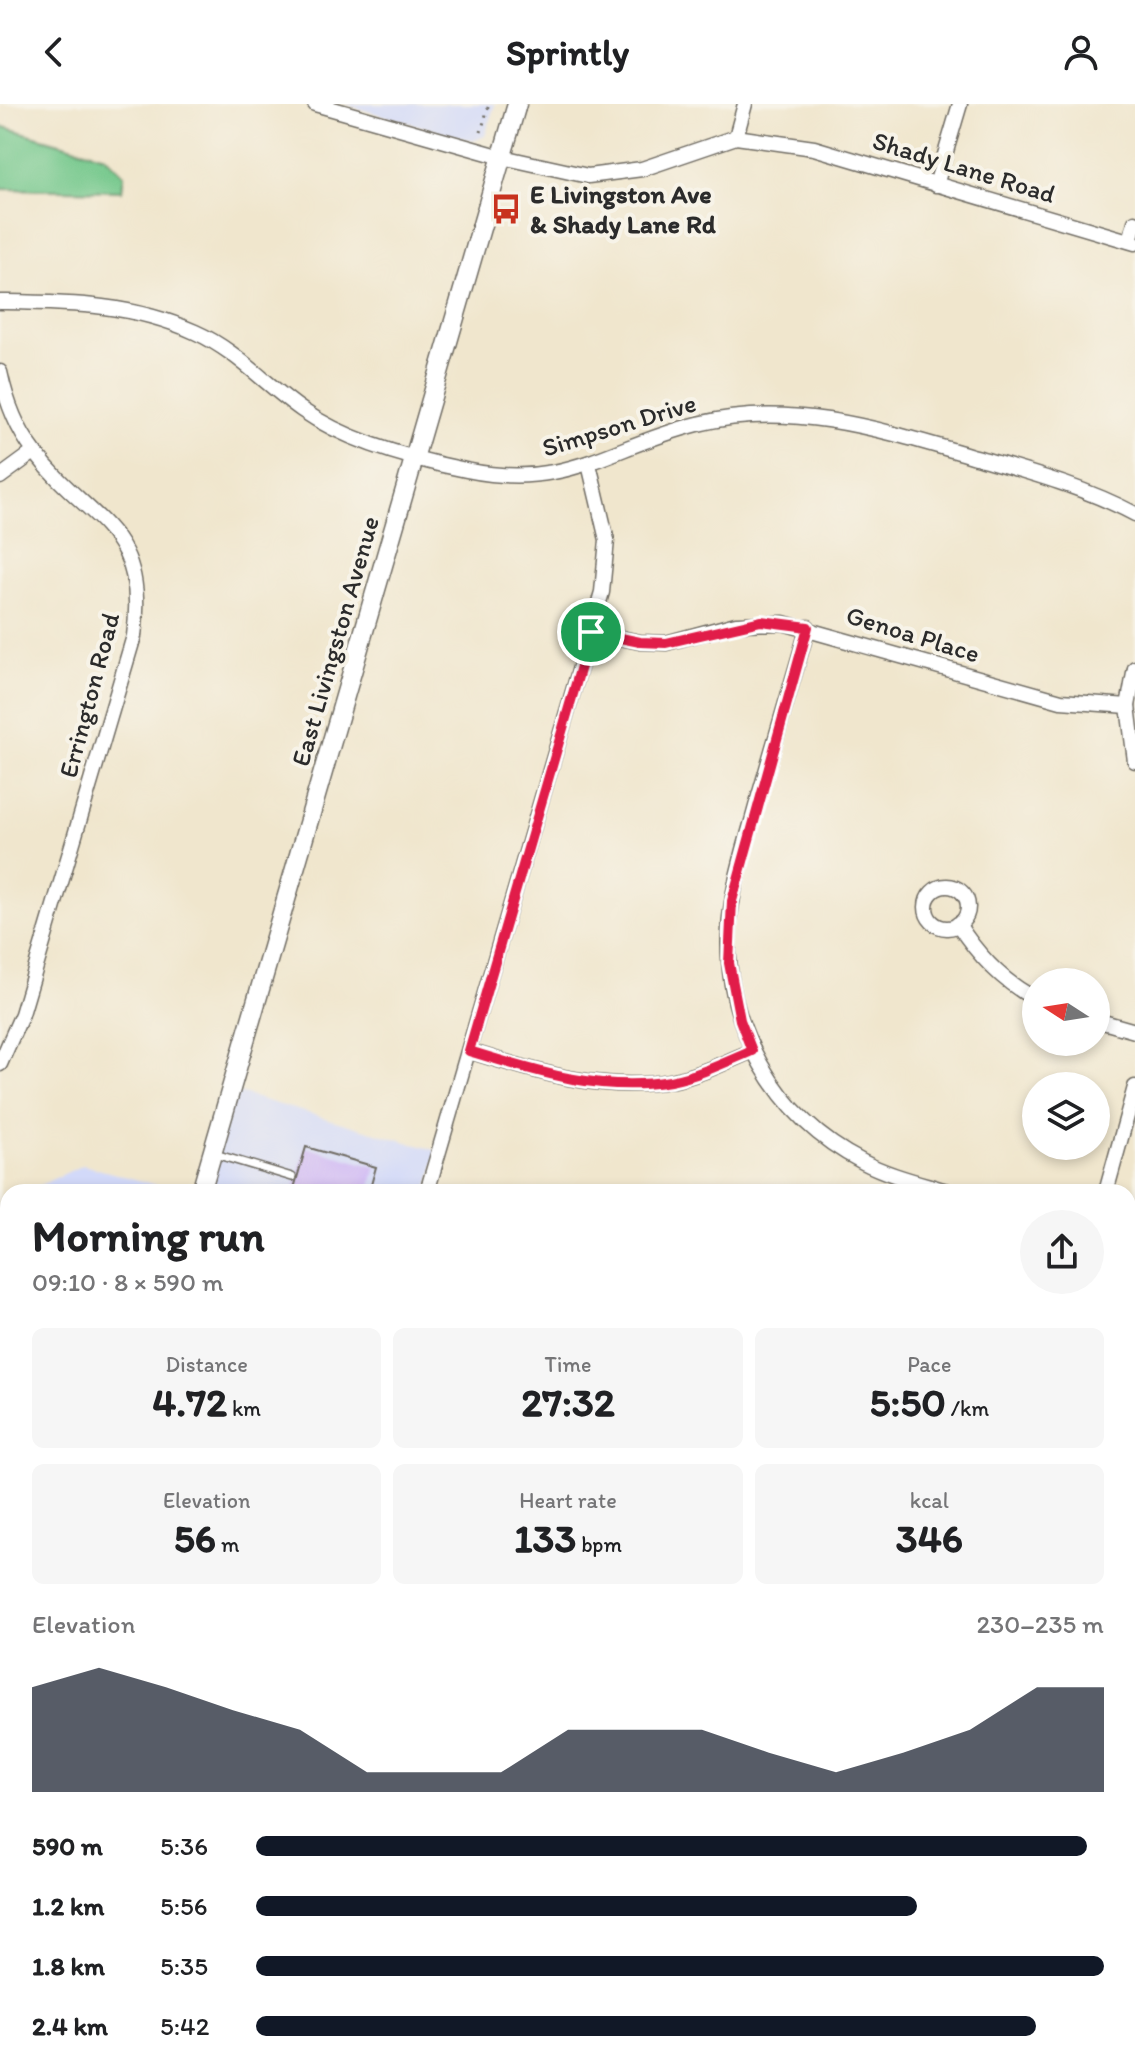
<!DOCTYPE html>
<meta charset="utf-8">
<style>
body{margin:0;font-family:Itim,sans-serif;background:#f6f6f6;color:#202124;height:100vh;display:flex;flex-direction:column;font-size:30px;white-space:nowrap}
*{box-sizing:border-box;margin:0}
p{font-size:26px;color:#757577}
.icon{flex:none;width:44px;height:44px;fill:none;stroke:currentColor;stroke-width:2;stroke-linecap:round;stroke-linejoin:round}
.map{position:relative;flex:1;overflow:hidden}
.panel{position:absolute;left:0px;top:1080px;width:1136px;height:888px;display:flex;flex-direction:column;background:#fff;border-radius:24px 24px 0 0;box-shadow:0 4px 12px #0003}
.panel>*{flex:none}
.needle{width:52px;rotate:282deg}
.buttons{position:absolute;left:1022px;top:864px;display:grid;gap:16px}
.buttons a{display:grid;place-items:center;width:88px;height:88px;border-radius:50%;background:#fff;box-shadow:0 4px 12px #0003;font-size:40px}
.pin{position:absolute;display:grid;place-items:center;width:68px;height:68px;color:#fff;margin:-34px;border:4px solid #fff;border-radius:50%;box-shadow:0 2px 8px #0007}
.round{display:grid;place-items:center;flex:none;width:84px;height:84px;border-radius:42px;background:#f6f6f6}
.overview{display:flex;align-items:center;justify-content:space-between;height:136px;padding:0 32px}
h1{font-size:44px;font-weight:700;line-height:60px}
.stats{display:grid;grid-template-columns:repeat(3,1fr);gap:12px;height:136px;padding:8px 32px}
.stats div{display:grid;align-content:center;border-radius:12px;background:#f6f6f6;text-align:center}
.stats b{font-size:40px;font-weight:700}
.stats small{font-size:22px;font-weight:400}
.stats p{font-size:22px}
.chart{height:224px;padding:16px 32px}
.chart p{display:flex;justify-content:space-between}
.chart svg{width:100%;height:144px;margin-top:8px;fill:#111827;opacity:.7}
ul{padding:0 32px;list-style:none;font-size:26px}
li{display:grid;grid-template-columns:128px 96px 1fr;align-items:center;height:60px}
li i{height:20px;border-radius:10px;background:#111827}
header{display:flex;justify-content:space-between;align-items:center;height:104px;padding:0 32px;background:#fff;font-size:36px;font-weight:700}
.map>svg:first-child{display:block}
</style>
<header><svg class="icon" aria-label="back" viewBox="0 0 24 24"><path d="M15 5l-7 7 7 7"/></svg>Sprintly<svg class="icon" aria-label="person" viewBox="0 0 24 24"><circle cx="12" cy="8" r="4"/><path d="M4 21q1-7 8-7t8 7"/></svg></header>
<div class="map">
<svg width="1135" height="1968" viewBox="0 0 1135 1968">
<rect width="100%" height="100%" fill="#f7f3e8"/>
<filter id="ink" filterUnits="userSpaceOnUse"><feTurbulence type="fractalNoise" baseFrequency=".0125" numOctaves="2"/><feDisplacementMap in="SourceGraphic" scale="16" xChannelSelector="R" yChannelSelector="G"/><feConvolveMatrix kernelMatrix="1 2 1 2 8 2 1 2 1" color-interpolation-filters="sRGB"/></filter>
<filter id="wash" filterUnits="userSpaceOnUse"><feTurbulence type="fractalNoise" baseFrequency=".006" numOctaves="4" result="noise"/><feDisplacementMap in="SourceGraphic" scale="32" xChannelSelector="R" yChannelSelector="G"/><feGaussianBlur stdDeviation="1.8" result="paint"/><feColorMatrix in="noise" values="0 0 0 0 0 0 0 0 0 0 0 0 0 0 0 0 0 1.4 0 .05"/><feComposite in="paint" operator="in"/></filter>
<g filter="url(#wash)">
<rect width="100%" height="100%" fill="#f0e6cd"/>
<g fill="#d2d9f9">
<path d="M343,0h152l-10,32 -12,5z"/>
<path d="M229,986l209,61 -11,41h-227z"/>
<path d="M83,1061l99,27h-156z"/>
<path d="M8,1097v315l-8,-3v-308z"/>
<path d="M1128,1630l7,2v261l-7,-2z"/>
</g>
<path fill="#74c88c" stroke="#507a5c" stroke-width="2" d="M0,22l105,30 19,19 -2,16 -122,-2z"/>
<g id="blocks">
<path fill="#c8adf7" d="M306,1043l70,20 -7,25h-76z"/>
</g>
</g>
<g filter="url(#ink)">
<use href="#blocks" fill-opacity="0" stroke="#706c64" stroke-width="2"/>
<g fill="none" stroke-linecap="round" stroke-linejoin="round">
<g stroke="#706c64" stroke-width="10">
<g id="lane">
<path d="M215,1050l77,23"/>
<path d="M0,1226l8,-23"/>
<path d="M0,1432l8,3"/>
<path d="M1128,1660l7,2"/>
<path d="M1128,1727l7,-11"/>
</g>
</g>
<g stroke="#706c64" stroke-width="17">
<g id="street">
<path d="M315,0l187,53 86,19 54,-7 94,-32 78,11 321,95"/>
<path d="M736,33l9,-33"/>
<path d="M936,81l24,-81"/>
<path d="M1130,137l5,-19"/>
<path d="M0,198c69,1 131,1 195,30 41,18 71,53 107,78 46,32 109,49 164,60 101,21 141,-23 232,-46 94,-24 188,7 278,33 55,16 108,30 159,57"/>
<path d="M0,268c6,28 16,56 34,79 54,72 115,75 100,185l-112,378 -22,50"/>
<path d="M0,373l34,-25"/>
<path d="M808,523c-17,59 -34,118 -51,176 -11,41 -25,82 -28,125 -6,97 47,190 134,234 27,14 58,21 87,30"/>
<path d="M591,528l49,10 26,1 70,-19 47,-1 278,78 67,5"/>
<path d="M1135,564l-7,38 7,55"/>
<circle cx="947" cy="803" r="21"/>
<path d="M958,820c19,30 46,59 78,75"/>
<path d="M1096,916l39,11"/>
<path d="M469,947c65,20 132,42 201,30 28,-5 56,-19 82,-30"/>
<path d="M427,1088l175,-600 5,-52 -18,-76"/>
<path d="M1106,1088l29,-105"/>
<path d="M0,1519l8,3"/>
<path d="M1128,1533l7,2"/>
<path d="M0,1594l8,-28"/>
<path d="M759,1960l27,8"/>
<path d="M0,1961l8,-27"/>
<path d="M206,1968l2,-8"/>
<path d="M421,1968l3,-8"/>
<path d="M669,1968l19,-8"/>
<path d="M851,1968l2,-8"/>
</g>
</g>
<g stroke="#706c64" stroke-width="21">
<g id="secondary">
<path d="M201,1088l316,-1088"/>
<path d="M0,1778l8,-27"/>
</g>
</g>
<g stroke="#706c64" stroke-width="23">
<g id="primary">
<path d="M0,1253l8,2"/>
<path d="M1128,1591l7,2"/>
</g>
</g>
<g stroke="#706c64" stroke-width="3" stroke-dasharray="2 6" stroke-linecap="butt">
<path d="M481,28l8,-28"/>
<path d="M1131,1574l4,-12"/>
<path d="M1128,1640l6,2 -3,8"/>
</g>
<use href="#lane" stroke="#fff" stroke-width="7"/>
<use href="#street" stroke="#fff" stroke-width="14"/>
<use href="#secondary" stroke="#fff" stroke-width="18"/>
<use href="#primary" stroke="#fff" stroke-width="20"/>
</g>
</g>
<g fill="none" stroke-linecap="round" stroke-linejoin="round" filter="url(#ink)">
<g stroke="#fff" stroke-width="16">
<path id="route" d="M761,517l47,6 -76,274 -3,62 11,57 12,31c-26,11 -54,25 -82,30 -69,12 -136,-10 -201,-30l122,-419 49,10 26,1z"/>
</g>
<use href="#route" stroke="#e11d48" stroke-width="10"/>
</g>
<defs>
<g id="bus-bare" transform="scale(2.4)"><path d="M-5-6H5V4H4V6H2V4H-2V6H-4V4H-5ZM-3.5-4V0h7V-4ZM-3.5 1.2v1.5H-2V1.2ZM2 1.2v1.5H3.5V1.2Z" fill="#c8321e" stroke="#f7f3e8" stroke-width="2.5" paint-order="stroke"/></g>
</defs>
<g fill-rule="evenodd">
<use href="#bus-bare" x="506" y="105"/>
</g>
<g text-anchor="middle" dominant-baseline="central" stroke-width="8" stroke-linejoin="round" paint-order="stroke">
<g font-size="26" fill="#2b2b2b" stroke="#f7f3e8">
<text transform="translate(964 63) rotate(17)">Shady Lane Road</text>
<text transform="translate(619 321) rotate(-17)">Simpson Drive</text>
<text transform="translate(913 530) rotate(17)">Genoa Place</text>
<text transform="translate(335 537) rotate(-74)">East Livingston Avenue</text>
<text transform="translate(89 591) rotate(-75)">Errington Road</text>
</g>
<g font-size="26" font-weight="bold" fill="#2b2b2b" stroke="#f7f3e8" text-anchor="start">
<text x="530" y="90">E Livingston Ave<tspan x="530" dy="30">&amp; Shady Lane Rd</tspan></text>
</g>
</g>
</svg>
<div class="buttons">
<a><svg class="needle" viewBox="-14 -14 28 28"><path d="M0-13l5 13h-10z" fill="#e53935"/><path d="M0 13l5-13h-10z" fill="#757577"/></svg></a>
<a><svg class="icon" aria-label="layers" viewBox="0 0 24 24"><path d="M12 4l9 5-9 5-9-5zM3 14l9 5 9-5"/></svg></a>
</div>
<div class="pin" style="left:591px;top:528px;background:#1e9e55"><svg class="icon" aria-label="arrive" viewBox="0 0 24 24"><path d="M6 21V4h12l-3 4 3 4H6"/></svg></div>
<section class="panel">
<div class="overview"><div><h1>Morning run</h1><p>09:10 · 8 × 590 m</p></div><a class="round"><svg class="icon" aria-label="share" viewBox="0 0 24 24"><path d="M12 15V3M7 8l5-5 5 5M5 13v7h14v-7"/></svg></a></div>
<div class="stats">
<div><p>Distance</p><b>4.72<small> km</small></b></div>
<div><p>Time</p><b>27:32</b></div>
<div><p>Pace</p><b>5:50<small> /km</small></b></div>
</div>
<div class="stats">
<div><p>Elevation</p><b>56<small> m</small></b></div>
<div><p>Heart rate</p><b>133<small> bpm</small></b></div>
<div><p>kcal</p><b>346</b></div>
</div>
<div class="chart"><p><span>Elevation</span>230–235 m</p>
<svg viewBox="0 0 160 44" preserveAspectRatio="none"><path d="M0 44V12L10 6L20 12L30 19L40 25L50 38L60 38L70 38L80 25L90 25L100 25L110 32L120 38L130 32L140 25L150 12L160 12V44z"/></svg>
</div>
<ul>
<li><b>590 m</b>5:36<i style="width:98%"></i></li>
<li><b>1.2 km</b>5:56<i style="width:78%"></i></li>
<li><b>1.8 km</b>5:35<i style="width:100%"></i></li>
<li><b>2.4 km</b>5:42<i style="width:92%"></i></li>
</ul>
</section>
</div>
